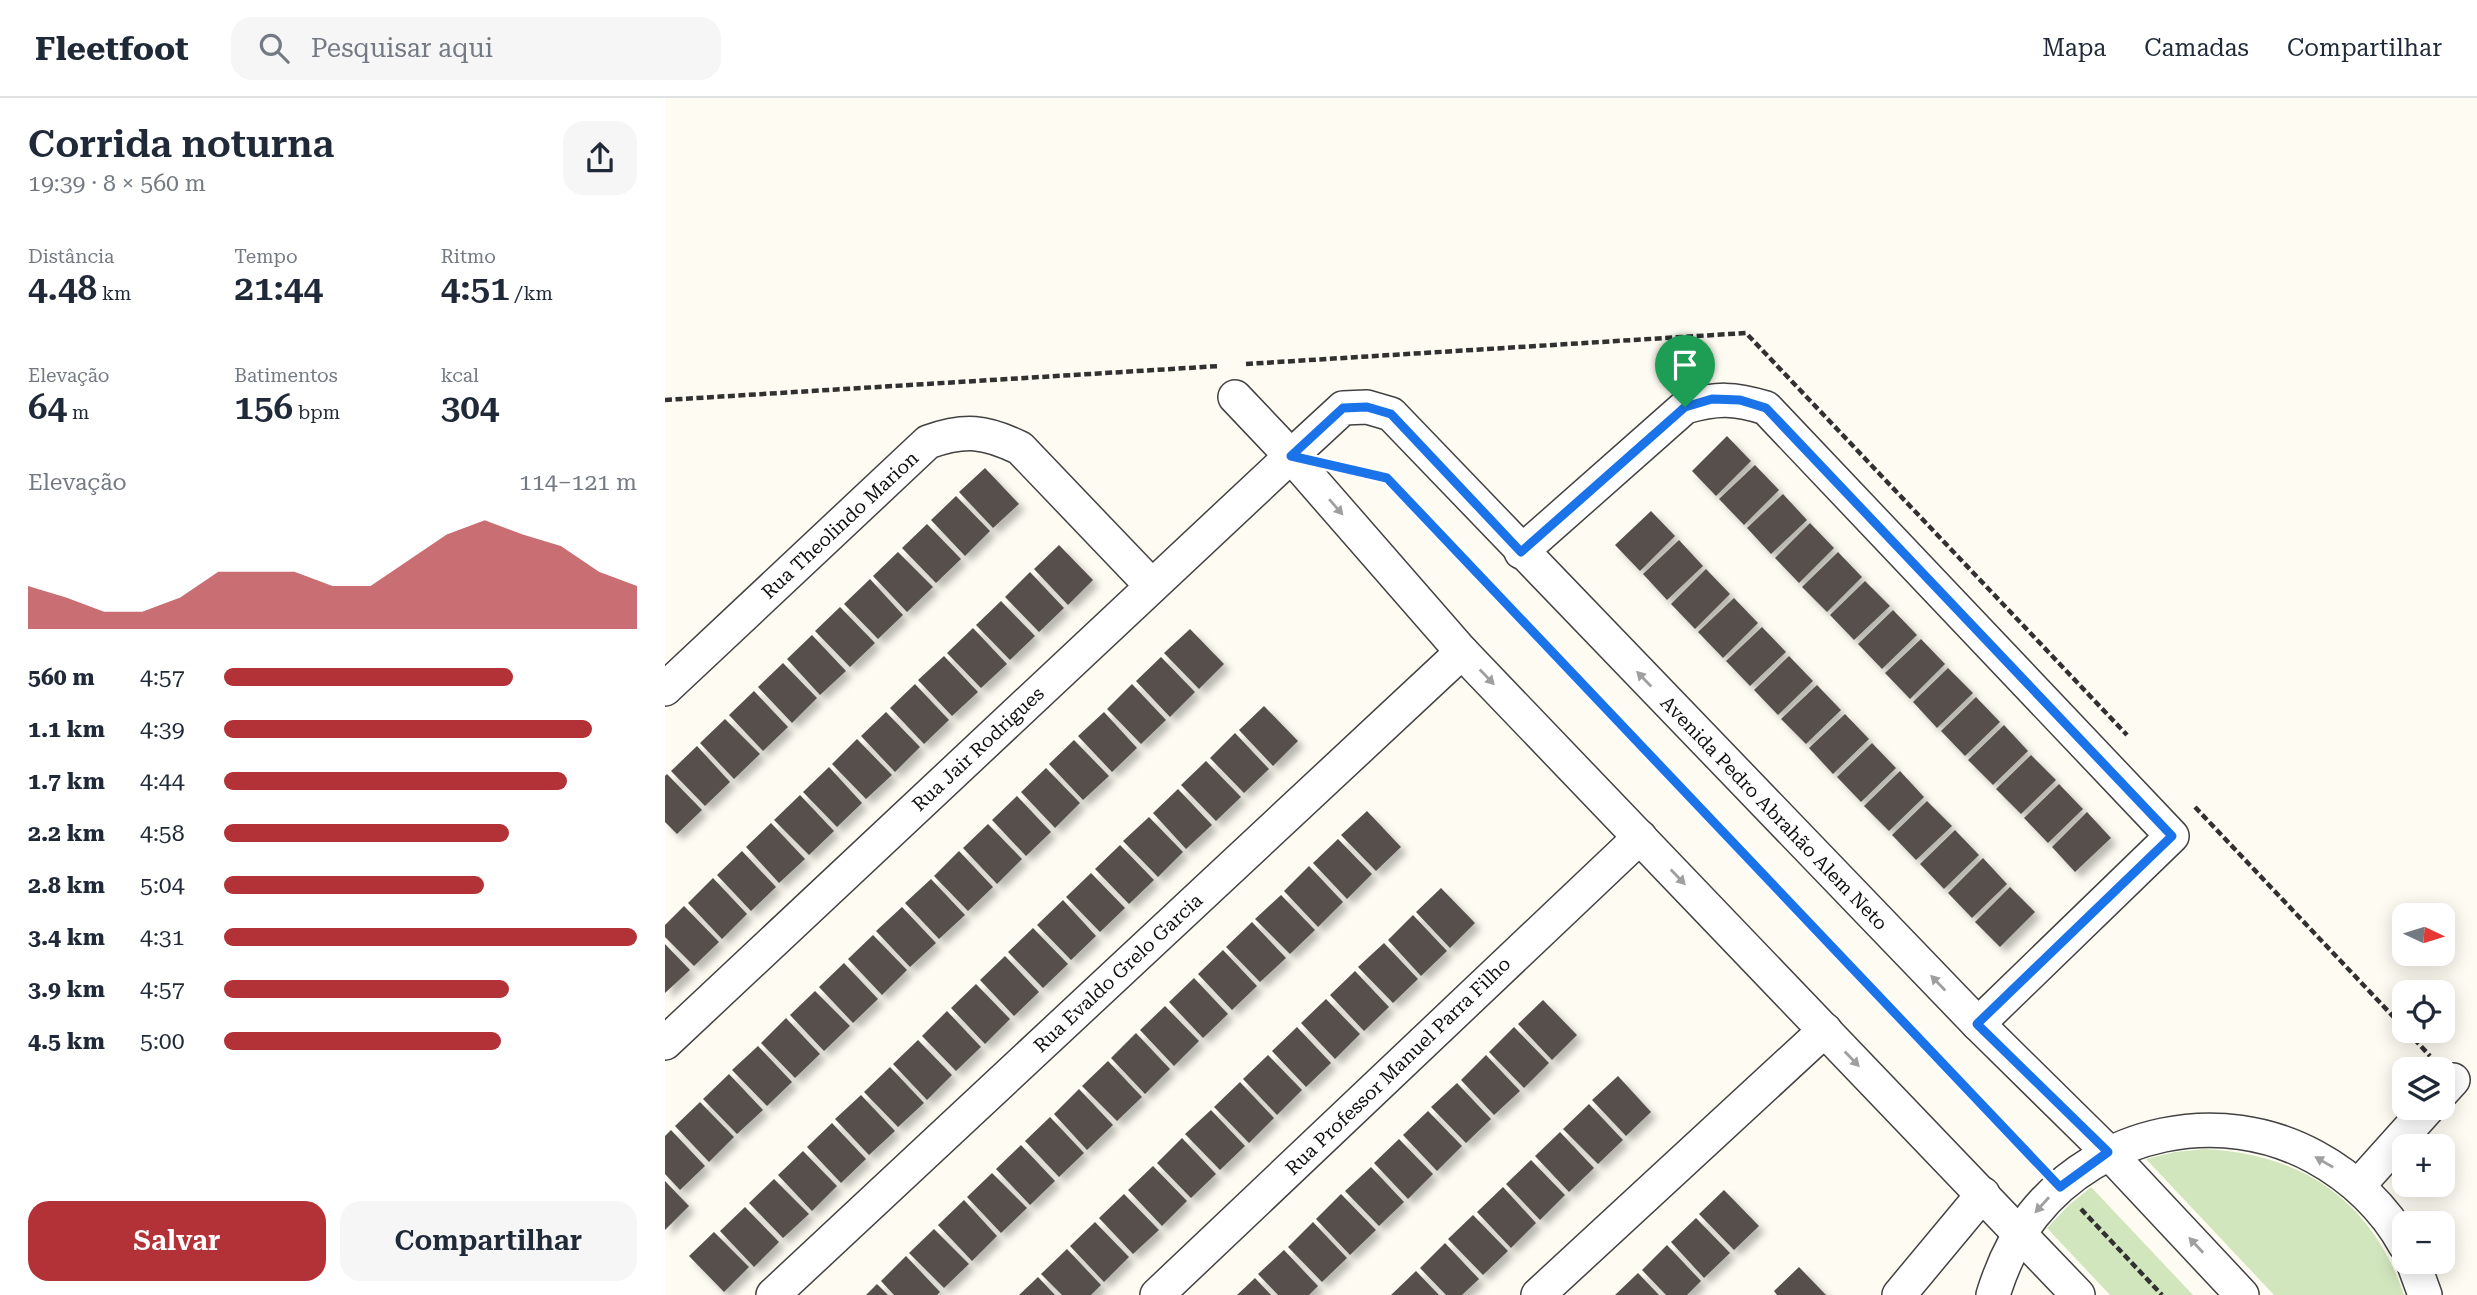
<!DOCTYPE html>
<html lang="pt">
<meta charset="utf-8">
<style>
body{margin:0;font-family:"Roboto Serif",serif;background:#f6f6f7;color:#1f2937;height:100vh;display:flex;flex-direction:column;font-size:26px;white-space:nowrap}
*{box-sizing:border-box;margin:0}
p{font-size:23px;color:#747a83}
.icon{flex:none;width:38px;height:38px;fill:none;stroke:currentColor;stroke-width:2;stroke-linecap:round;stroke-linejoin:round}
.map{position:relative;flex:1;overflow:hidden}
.sheet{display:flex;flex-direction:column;background:#fff;width:665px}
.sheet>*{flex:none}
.needle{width:46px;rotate:94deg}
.tools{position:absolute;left:1727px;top:805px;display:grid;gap:14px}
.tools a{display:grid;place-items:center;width:63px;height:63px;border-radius:14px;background:#fff;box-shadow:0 4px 18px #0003;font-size:35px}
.pin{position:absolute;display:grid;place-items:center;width:60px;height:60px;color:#fff;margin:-72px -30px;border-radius:50% 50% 50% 0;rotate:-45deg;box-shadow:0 0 7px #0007}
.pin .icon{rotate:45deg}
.round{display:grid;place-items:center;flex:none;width:74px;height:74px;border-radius:21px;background:#f6f6f7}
.summary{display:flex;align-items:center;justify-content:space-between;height:119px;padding:0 28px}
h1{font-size:38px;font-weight:600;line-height:52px}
.stats{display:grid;grid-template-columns:repeat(3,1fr);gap:10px;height:119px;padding:7px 28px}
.stats div{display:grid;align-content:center}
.stats b{font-size:35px;font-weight:600}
.stats small{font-size:19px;font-weight:400}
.stats p{font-size:19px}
.chart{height:196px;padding:14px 28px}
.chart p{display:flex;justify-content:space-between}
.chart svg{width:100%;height:126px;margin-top:7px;fill:#b33237;opacity:.7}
.button{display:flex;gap:14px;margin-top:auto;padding:14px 28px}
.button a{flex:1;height:80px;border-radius:21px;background:#b33237;color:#fff;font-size:28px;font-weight:600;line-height:80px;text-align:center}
.button a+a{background:#f6f6f7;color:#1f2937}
ul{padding:0 28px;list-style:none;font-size:23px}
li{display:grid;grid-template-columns:112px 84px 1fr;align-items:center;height:52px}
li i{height:18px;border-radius:9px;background:#b33237}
header{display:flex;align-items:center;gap:42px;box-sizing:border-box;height:98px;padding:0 35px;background:#fff;border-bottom:2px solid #e0e1e3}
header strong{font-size:33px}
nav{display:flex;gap:38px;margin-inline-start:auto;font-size:24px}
.search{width:490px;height:63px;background:#f6f6f7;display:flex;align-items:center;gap:18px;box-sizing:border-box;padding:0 24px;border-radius:21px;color:#747a83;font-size:26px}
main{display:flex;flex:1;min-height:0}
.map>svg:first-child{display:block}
</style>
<header>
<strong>Fleetfoot</strong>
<div class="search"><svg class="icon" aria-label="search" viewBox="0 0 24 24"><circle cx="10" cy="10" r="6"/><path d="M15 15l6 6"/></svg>Pesquisar aqui</div>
<nav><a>Mapa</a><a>Camadas</a><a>Compartilhar</a></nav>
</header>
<main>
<section class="sheet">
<div class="summary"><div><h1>Corrida noturna</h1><p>19:39 · 8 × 560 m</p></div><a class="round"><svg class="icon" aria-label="share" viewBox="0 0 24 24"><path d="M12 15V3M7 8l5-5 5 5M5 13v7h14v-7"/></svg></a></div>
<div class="stats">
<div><p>Distância</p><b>4.48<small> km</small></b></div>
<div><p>Tempo</p><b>21:44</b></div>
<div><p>Ritmo</p><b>4:51<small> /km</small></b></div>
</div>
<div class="stats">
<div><p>Elevação</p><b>64<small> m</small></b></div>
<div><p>Batimentos</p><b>156<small> bpm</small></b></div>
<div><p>kcal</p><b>304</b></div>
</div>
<div class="chart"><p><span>Elevação</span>114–121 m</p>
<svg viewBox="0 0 160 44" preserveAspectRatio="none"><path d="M0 44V29L10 33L20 38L30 38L40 33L50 24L60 24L70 24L80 29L90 29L100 20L110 11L120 6L130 11L140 15L150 24L160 29V44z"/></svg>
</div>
<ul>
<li><b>560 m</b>4:57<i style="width:70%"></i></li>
<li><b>1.1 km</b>4:39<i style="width:89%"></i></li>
<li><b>1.7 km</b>4:44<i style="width:83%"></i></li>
<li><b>2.2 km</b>4:58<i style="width:69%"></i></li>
<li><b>2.8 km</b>5:04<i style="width:63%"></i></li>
<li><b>3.4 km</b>4:31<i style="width:100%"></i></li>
<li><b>3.9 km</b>4:57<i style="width:69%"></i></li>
<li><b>4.5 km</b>5:00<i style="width:67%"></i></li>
</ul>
<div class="button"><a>Salvar</a><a>Compartilhar</a></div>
</section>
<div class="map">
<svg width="1812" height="1197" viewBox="0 0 1812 1197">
<defs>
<filter id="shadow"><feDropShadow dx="6" dy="6" stdDeviation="3.5" flood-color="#0004"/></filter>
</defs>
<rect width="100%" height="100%" fill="#fefcf2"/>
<g fill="#d2e6be">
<path d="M1540,1051c98,5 167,52 199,146h-130l-128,-136 29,-7z"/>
<path d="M1426,1089l102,108h-83l-63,-67 21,-22z"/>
</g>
<g fill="#57504c" filter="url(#shadow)">
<path d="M1062,338l24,25 -35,35 -24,-25z"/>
<path d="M1090,367l24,25 -35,35 -25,-26z"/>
<path d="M320,370l34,36 -26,24 -34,-36z"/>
<path d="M1118,396l24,26 -36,34 -24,-26z"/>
<path d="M291,398l34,35 -25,25 -34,-36z"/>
<path d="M986,413l24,25 -35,35 -25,-26z"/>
<path d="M1145,425l24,25 -35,35 -24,-25z"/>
<path d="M262,426l34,35 -25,24 -34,-35z"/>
<path d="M1014,442l24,26 -36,34 -24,-26z"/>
<path d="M394,447l34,35 -25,25 -34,-36z"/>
<path d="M233,454l35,35 -26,25 -34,-36z"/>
<path d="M1173,454l24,25 -35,35 -25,-25z"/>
<path d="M1041,471l24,25 -35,35 -24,-25z"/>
<path d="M365,474l34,36 -25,24 -34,-35z"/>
<path d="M205,481l33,36 -25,24 -34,-35z"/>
<path d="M1200,483l25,25 -36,34 -24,-25z"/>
<path d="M1069,500l24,25 -35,35 -25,-26z"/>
<path d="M336,503l34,35 -25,24 -34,-35z"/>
<path d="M175,509l35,36 -25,24 -35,-36z"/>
<path d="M1228,512l24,25 -35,34 -24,-25z"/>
<path d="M1097,529l24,25 -36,34 -24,-25z"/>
<path d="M308,530l34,36 -26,24 -34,-35z"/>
<path d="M525,531l34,35 -25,25 -35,-36z"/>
<path d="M147,537l34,36 -26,24 -33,-36z"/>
<path d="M1256,541l24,25 -35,35 -25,-26z"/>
<path d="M279,558l34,36 -26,24 -34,-36z"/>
<path d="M1124,558l24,25 -35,34 -24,-25z"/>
<path d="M496,559l34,35 -25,25 -34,-36z"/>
<path d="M118,565l34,35 -25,25 -34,-36z"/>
<path d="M1283,570l25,25 -36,35 -24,-26z"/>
<path d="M250,586l34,36 -25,24 -34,-36z"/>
<path d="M467,586l34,36 -25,24 -34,-35z"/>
<path d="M1152,587l24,25 -35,34 -25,-25z"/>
<path d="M89,593l34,36 -25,24 -34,-36z"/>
<path d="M1311,599l24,25 -35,34 -24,-25z"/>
<path d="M599,608l34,35 -25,25 -34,-36z"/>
<path d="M221,614l34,35 -25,25 -34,-36z"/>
<path d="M439,614l33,36 -25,24 -34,-36z"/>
<path d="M1180,616l24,25 -36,35 -24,-26z"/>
<path d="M60,621l35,35 -26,25 -34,-36z"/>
<path d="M1339,627l24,26 -35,34 -25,-25z"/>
<path d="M570,635l34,36 -25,24 -34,-35z"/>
<path d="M192,641l35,36 -26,24 -34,-35z"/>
<path d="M409,642l35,36 -26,24 -34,-36z"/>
<path d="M1207,645l24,25 -35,34 -24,-25z"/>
<path d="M32,648l33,36 -25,24 -34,-35z"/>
<path d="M1366,657l25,25 -35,34 -25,-25z"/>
<path d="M541,663l35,36 -25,24 -35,-36z"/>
<path d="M164,669l33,36 -25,24 -34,-35z"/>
<path d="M381,670l34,35 -25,25 -34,-36z"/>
<path d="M1235,673l24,26 -35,34 -25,-25z"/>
<path d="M2,676l35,36 -25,24 -12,-12v-46z"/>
<path d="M1394,686l24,25 -35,34 -24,-25z"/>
<path d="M513,691l34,36 -26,24 -33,-36z"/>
<path d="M135,697l34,36 -25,24 -35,-35z"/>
<path d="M352,698l34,36 -25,24 -34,-36z"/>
<path d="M1262,703l25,25 -36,34 -24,-25z"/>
<path d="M702,713l34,36 -25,24 -35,-36z"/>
<path d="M1422,714l24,26 -36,34 -23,-25z"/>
<path d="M484,719l34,35 -25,25 -35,-36z"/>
<path d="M106,725l34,36 -26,24 -33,-36z"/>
<path d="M323,726l34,35 -25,25 -34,-36z"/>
<path d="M1290,732l24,25 -35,34 -24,-25z"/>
<path d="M673,741l34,35 -25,25 -34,-36z"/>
<path d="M455,747l34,35 -25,24 -34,-35z"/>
<path d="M77,753l34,36 -25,24 -34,-36z"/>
<path d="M294,753l34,36 -25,24 -34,-35z"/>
<path d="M1318,760l24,26 -35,34 -24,-25z"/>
<path d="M644,768l34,36 -25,25 -34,-36z"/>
<path d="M426,775l34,35 -25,24 -34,-35z"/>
<path d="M48,780l34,36 -25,25 -34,-36z"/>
<path d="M266,781l34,36 -26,24 -34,-36z"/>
<path d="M1345,789l25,25 -35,35 -25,-25z"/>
<path d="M776,790l34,35 -25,25 -34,-36z"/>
<path d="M616,797l34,35 -25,24 -35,-35z"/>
<path d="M398,802l33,36 -25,24 -34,-35z"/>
<path d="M19,808l35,36 -25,24 -29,-29v-12z"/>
<path d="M237,809l34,36 -26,24 -34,-36z"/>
<path d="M748,817l34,36 -26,25 -33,-36z"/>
<path d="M587,824l34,36 -26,24 -34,-35z"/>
<path d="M368,830l35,36 -25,24 -35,-36z"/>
<path d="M208,837l34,35 -25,25 -34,-36z"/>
<path d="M719,845l34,36 -25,24 -35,-36z"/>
<path d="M0,846l25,26 -25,23z"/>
<path d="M558,852l34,36 -25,24 -34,-36z"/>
<path d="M340,858l34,36 -25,24 -34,-36z"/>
<path d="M179,865l34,36 -25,24 -34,-36z"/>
<path d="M690,873l34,36 -25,24 -34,-36z"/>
<path d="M529,880l34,36 -25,24 -34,-36z"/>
<path d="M311,886l34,35 -25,25 -34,-36z"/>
<path d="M150,893l35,35 -26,25 -34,-36z"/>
<path d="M661,901l34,35 -25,25 -34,-36z"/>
<path d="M878,902l34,35 -25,25 -34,-36z"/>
<path d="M500,908l34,35 -25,25 -34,-36z"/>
<path d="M282,913l34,36 -25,24 -34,-35z"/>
<path d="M121,920l34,36 -25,24 -34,-35z"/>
<path d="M632,929l34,36 -25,24 -34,-36z"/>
<path d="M849,929l35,36 -25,25 -35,-36z"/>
<path d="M471,935l34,36 -25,25 -34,-36z"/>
<path d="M253,942l34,35 -25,25 -34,-36z"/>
<path d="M93,948l34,36 -25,24 -35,-36z"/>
<path d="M603,957l34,35 -25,25 -34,-36z"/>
<path d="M821,957l34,36 -26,24 -33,-35z"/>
<path d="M443,963l34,36 -25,24 -35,-35z"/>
<path d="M225,969l34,36 -26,24 -34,-35z"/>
<path d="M64,976l34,36 -26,24 -34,-35z"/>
<path d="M953,978l33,36 -25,24 -34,-36z"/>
<path d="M575,984l34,36 -25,25 -35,-36z"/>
<path d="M792,985l34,36 -25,24 -35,-36z"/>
<path d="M414,991l34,36 -26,25 -33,-36z"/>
<path d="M196,997l34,36 -26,24 -34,-36z"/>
<path d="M35,1004l34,35 -25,25 -34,-36z"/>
<path d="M924,1006l34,36 -25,24 -35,-35z"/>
<path d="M546,1012l34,36 -25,24 -35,-36z"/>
<path d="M763,1013l34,35 -25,25 -34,-36z"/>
<path d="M385,1019l34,36 -25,24 -34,-36z"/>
<path d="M167,1025l34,36 -25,24 -34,-36z"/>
<path d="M6,1032l34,36 -25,24 -15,-16v-38z"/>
<path d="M895,1034l34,36 -25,24 -34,-36z"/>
<path d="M517,1040l34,36 -25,24 -34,-35z"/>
<path d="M734,1041l34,35 -25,25 -34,-36z"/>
<path d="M356,1047l34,36 -25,24 -34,-36z"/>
<path d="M138,1053l34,35 -25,25 -34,-36z"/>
<path d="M866,1062l34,35 -25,25 -34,-36z"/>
<path d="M488,1068l34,35 -25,25 -34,-36z"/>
<path d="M706,1069l33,35 -25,24 -34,-35z"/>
<path d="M327,1075l35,35 -26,25 -34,-36z"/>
<path d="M109,1081l35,35 -26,24 -34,-35z"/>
<path d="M0,1083l24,25 -24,24z"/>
<path d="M838,1089l33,36 -25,25 -34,-36z"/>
<path d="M1059,1092l35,36 -25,24 -35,-36z"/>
<path d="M459,1096l35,36 -26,24 -34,-36z"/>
<path d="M676,1096l35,36 -26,25 -34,-36z"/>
<path d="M299,1102l33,36 -25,25 -34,-36z"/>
<path d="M80,1109l34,35 -25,25 -34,-36z"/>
<path d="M808,1117l35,36 -25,24 -35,-36z"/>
<path d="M1031,1120l34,35 -26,25 -33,-36z"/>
<path d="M430,1124l34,35 -25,25 -34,-36z"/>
<path d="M648,1124l34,36 -25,24 -34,-35z"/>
<path d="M269,1131l35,35 -25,24 -35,-35z"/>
<path d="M49,1134l35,35 -25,25 -35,-36z"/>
<path d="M780,1145l34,36 -17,16h-16l-26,-27z"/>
<path d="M1002,1147l34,36 -14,14h-21l-24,-25z"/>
<path d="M402,1151l34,36 -10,10h-29l-21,-21z"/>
<path d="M619,1152l34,36 -9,9h-31l-20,-21z"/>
<path d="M241,1158l34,36 -3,3h-43l-13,-14z"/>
<path d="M1134,1169l27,28h-49l-3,-4z"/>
<path d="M751,1173l23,24h-48z"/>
<path d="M973,1175l21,22h-44z"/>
<path d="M373,1179l17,18h-36z"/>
<path d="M590,1180l16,17h-34z"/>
<path d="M212,1186l11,11h-22z"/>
</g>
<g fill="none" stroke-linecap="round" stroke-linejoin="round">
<g stroke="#424242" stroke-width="36">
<g id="street">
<path d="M570,299l56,59 171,196 616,643"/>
<path d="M856,454l164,-145c32,-9 49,-9 81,1l406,428 -194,188"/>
<path d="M0,591l263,-247c37,-13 57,-11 92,6l132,138"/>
<path d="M0,945l626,-587 52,-48 24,-1 24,7 587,610 130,128 134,143"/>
<path d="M1778,993l10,-11"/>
<path d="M1693,1088l70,-78"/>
<path d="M1748,1164l12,33"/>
<path d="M108,1197l689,-643"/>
<path d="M492,1197l483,-458"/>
<path d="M873,1197l287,-265"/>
<path d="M1234,1197l84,-101"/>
<path d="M1328,1197c9,-29 21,-56 40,-80 67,-84 187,-110 282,-58 37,20 70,51 90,88"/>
</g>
</g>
<g stroke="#313131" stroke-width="4.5" stroke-dasharray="7 3.5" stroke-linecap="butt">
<path d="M581,266l500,-31 381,402"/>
<path d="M0,302l555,-34"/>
<path d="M681,370l40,10 650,684"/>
<path d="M1530,709l210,222"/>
<path d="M1742,933l23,25"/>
<path d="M1416,1111l81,86"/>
</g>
<use href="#street" stroke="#fff" stroke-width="33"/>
</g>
<defs><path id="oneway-solid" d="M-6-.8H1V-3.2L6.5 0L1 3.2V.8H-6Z" transform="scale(1.75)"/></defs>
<g fill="#9f9f9f">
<use href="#oneway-solid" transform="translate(671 409) rotate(49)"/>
<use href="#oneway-solid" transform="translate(822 579) rotate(46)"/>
<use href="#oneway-solid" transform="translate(979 581) rotate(-134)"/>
<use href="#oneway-solid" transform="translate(1013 779) rotate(46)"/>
<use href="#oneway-solid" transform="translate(1273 885) rotate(-134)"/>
<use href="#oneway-solid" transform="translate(1187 961) rotate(46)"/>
<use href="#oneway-solid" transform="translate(1659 1064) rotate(-150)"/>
<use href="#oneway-solid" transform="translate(1377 1107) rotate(132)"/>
<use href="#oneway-solid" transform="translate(1531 1147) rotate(-133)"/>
</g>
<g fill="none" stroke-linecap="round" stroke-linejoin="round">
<g stroke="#fff" stroke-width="14">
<path id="route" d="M1047,301l28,1 26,8 406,428 -195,188 131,128 -48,35 -673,-709 -96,-22 52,-48 24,-1 24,7 130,138 164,-145z"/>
</g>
<use href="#route" stroke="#1a73e8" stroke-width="9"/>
</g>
<g text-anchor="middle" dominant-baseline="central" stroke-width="7" stroke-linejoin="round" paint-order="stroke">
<g font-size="19" fill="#0f0f0f" stroke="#fff">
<text transform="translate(175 427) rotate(-43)">Rua Theolindo Marion</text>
<text transform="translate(313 651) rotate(-43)">Rua Jair Rodrigues</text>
<text transform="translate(1109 715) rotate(46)">Avenida Pedro Abrahão Alem Neto</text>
<text transform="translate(453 875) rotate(-43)">Rua Evaldo Grelo Garcia</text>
<text transform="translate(733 968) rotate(-44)">Rua Professor Manuel Parra Filho</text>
</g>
</g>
</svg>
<div class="tools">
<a><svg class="needle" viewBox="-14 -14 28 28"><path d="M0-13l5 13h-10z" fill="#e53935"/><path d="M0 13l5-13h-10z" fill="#747a83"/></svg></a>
<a><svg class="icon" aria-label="locate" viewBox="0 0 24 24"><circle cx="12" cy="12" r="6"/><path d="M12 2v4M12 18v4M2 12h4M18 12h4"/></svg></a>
<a><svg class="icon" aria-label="layers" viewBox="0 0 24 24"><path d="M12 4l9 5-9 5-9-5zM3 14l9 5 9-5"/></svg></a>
<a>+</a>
<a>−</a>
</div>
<div class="pin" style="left:1020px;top:309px;background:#1e9e55"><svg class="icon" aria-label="arrive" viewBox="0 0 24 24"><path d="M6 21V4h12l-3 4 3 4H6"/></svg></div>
</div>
</main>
